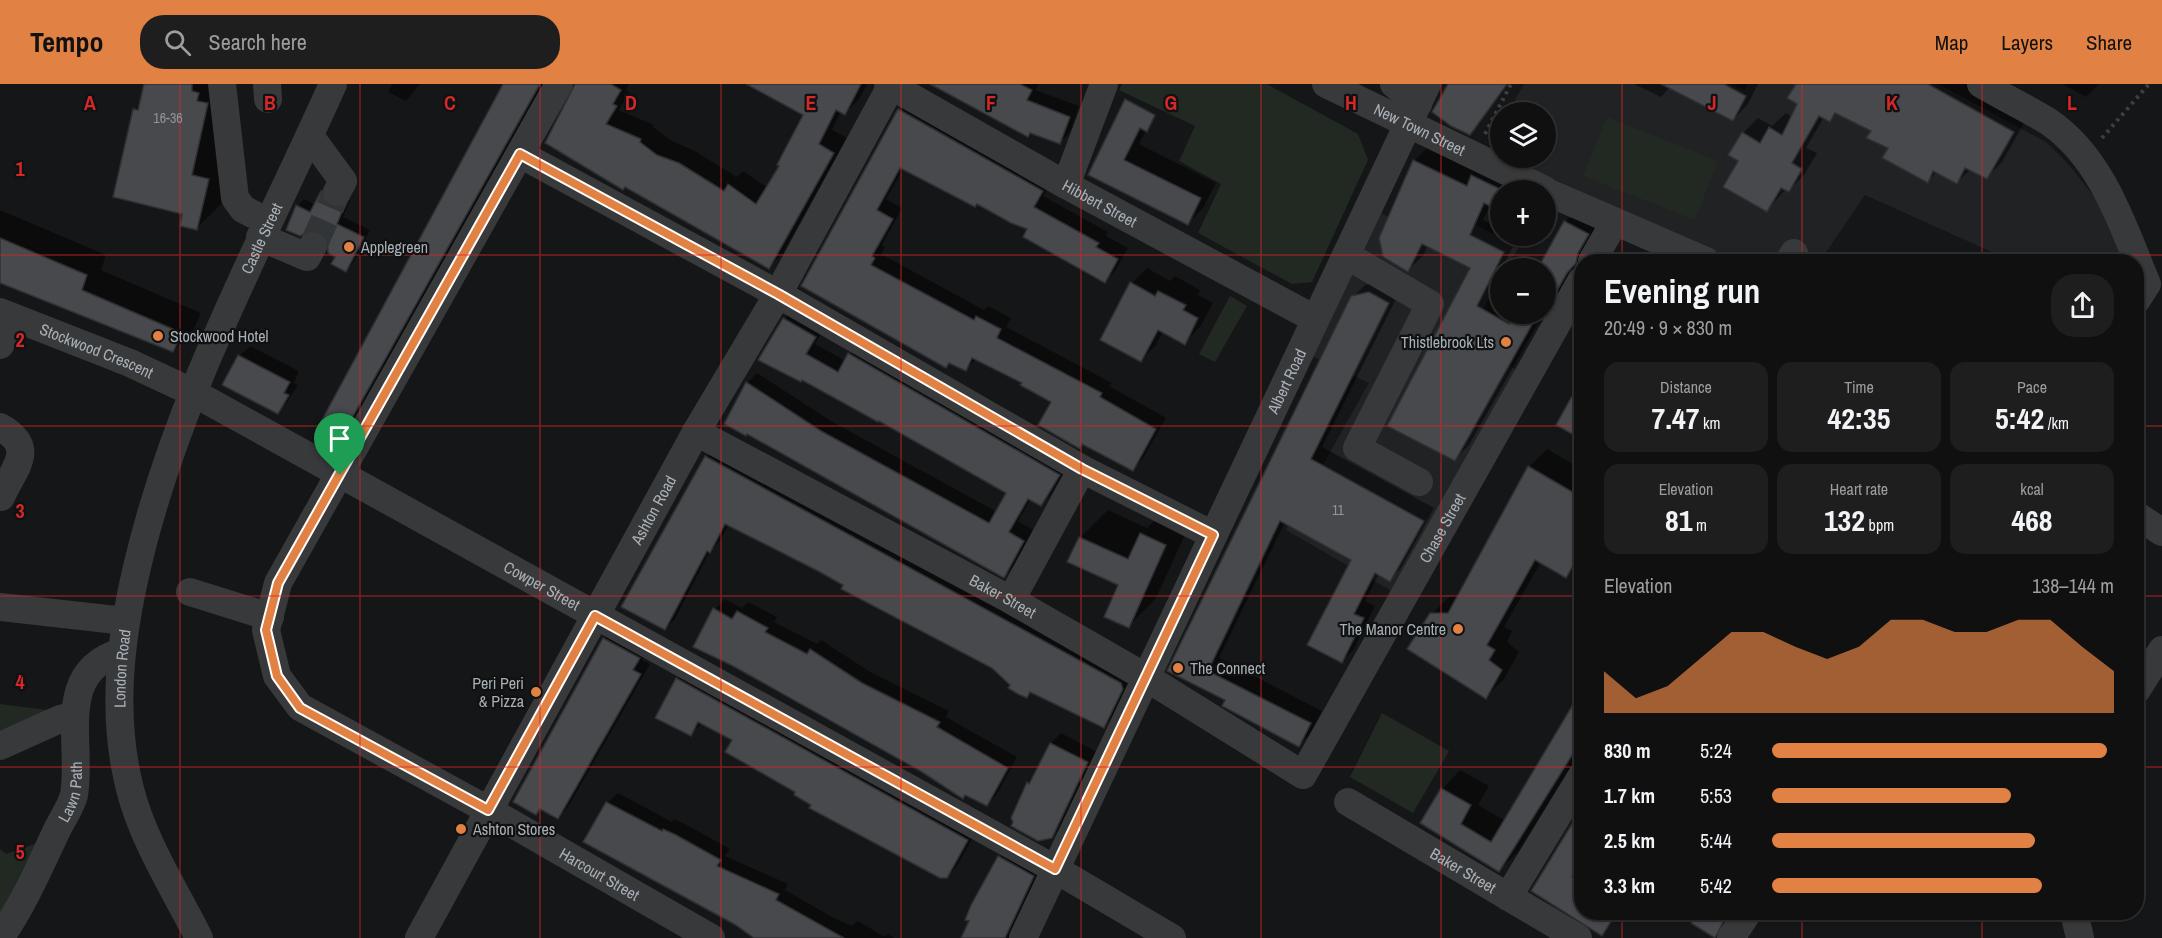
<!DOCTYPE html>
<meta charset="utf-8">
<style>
body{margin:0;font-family:"Archivo Narrow",sans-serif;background:#1e1e1f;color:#f1f3f6;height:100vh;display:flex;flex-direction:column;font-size:22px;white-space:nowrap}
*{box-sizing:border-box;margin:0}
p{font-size:20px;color:#9c9d9f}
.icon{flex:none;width:33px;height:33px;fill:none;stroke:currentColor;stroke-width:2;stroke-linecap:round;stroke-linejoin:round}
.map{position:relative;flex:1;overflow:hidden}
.drawer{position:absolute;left:1574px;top:170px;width:570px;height:666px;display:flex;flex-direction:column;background:#101011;border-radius:24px;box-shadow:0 2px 4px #0004,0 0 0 2px #303031}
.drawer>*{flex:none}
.buttons{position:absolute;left:1490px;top:18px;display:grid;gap:12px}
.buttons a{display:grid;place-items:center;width:66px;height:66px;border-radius:50%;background:#101011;box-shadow:0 2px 4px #0004,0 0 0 2px #303031;font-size:30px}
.pin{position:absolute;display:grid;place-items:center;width:51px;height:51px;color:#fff;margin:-62px -26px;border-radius:50% 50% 50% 0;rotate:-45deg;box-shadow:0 0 6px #0007}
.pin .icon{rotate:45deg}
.round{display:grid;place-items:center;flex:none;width:63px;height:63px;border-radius:24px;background:#1e1e1f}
.summary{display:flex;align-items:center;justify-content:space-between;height:102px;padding:0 30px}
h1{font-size:33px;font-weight:700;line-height:45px}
.figures{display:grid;grid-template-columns:repeat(3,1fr);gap:9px;height:102px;padding:6px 30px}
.figures div{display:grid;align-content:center;border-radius:15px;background:#1e1e1f;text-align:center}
.figures b{font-size:30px;font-weight:700}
.figures small{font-size:16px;font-weight:400}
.figures p{font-size:16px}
.chart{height:168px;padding:12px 30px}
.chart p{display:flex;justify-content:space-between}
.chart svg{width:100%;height:108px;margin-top:6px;fill:#e18143;opacity:.7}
ul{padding:0 30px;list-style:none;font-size:20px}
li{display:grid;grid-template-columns:96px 72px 1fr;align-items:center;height:45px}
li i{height:15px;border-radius:8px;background:#e18143}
header{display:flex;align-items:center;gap:36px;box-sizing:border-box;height:84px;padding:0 30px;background:#e18143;color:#111}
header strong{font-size:28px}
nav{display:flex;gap:33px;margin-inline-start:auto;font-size:21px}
.search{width:420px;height:54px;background:#1e1e1f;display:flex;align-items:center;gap:15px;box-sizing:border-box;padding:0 21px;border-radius:24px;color:#9c9d9f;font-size:22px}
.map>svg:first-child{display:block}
</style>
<header>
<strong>Tempo</strong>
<div class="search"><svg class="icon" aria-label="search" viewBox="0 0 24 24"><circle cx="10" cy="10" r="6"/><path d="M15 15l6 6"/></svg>Search here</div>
<nav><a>Map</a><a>Layers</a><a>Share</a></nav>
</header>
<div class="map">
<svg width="2162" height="854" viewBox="0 0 2162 854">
<rect width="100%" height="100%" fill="#151617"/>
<g fill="#212224">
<path d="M1524,0h207l13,6 4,-6h190l108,58 23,23 27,34 28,62h-112l-147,-66 -45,66h-85l-228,-103h38v-46h-37z"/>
<path d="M1445,125l74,38 -13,21h-6v11l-35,62 52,29 -122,223 -109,-63 83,-147 -59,-28 69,-143 51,27z"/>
</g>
<g fill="#222922">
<path d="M1122,0h145l91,50 10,26 -56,122 -20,2 -94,-51 23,-49 -42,-23 16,-35 -76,-36z"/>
<path d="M1607,33l111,44 -23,59 -112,-44z"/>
<path d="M1230,212l17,10 -32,56 -16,-8z"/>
<path d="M0,620l47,6 -47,27z"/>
<path d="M1382,629l67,38 -36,62 -63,-36z"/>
<path d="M35,760l-34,69 -1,1v-65l6,5z"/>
</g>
<g fill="#0007">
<path d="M146,0h87l-9,117 -27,27 -13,-15 -49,-103 6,-7z"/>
<path d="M392,0h28l-14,17 -18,-9z"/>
<path d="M505,0h42l-195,343 -14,14z"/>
<path d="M577,0h52l-3,6 4,2 -11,18 35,15 -1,2 19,14 21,9 44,27 6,-6 25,17 37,-73 -61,-31h123l-8,15 -14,14 -4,-2 -9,19 15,8 -64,115 -14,14 -143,-81z"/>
<path d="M934,0h105l-4,6 44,16 -9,26 -10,11 -29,-11z"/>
<path d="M1450,0h58l-39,49 -35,-22z"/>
<path d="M1634,0h124l-10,20 -15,16 -63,-33 -9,10z"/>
<path d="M1798,0h172l58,32 -26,46 -15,15 -16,-8 -14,13 -20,-11 -9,10 -55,-51 -35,-18 -8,8 -6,-3 -18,31 11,5 -13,22 -15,15 -3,-1 -19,21 -27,-50 3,-27 15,-15 14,8 14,-13 7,4 6,-14z"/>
<path d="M2062,0h37l-13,13z"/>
<path d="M910,15l142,81 -9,16 65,36 -2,4 22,12 -13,23 -11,10 -75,-53 -125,-60 -18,31 16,9 -20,37 3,2 -4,7 103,56 4,-4 23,12 -5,9 106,56 -3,3 57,32 -23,40 -10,11 -80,-68 -29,-19 -47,-24 -11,11 -15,-7 -5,4 -143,-80 96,-176z"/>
<path d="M1151,37l-12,23 77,39 -13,25 -15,15 -98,-49 25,-48z"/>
<path d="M1429,62l90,44h-19v19l-10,-4 -7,15 17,8v8l18,1 -28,54 10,6v17h45v-46h-5l25,-46 15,-15 22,12 -53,94 -12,12 -68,120 -15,15 18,-193 -44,-22 -5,11 -15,14 6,-109z"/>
<path d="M328,102l8,14h14l-7,17 27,13 -17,33 -7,7 -17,-33 -7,-6 -34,-2 10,-23 6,-7 12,6z"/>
<path d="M0,126l106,45 -5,15 100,43 -8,18 -20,20 -173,-69z"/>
<path d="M1147,184l23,13 5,-5 25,14 -2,5 15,8 -13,24 -16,16 -21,-12 -7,14 -15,15 -9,-77z"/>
<path d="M1382,197l18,10 -78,156 112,61 -33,60 -12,12 -10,-6 -14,27 10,5 -21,43 -12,12 11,-101 -68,-38 -66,136 103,53 -12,23 -12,12 -71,-46 -58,-29 184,-374 12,-12z"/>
<path d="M794,225l31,17 -10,18 31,17 13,-17 210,121 -18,29 -10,10 -10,-5 -13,22 15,9 -19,36 -10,10 -256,-144 -22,-9 21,-40 10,-10 74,48 166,91 11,-19 -205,-115 -19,-59z"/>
<path d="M1581,261v16l-7,-4z"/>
<path d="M250,262l49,25 -5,12 4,2 -11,17 -10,11 -38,-57z"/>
<path d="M717,362l415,231 -18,39 -10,10 -72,-35 -5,5 -34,-29 -148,-82 -116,-61 -9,17 -10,10 -35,68 -10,10 -42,-22 83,-150z"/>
<path d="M1547,365l34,20v92l-15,15 -25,-14 -37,65 8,4 -5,11 12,10 -15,27 -18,18 -54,-83 18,-18 9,-1 70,-128z"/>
<path d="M1169,422l24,11 -37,81 -27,28 -9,-42 -40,-46 28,-28 39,18z"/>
<path d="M725,515l17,9 6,-6 29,15 -3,5 43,22 4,-4 51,33 77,38 -3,6 71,40 -20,37 -10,11 -253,-140 -39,-19 20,-37z"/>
<path d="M614,545l35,19 -7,12 8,4 -82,143 -10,11 -17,-10 -5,6 68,-175z"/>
<path d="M688,585l289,161 -20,36 -10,11 -134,-73 -79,-64 -32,-18 -11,12 -14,-55z"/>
<path d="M1581,610v56l-63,102 -19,18 -77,-48 20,-33 18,-19 29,16 -11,19 28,16z"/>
<path d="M1061,649l36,19 -35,75 -11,10 -39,-19 16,-35 23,-40z"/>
<path d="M618,709l54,29 2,-3 13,6 43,24 -5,7 63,28 -3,6 47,27 20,9 6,-5 27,16 3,-3 6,4h-129l-158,-135z"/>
<path d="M1581,725v103h39l-18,22 -69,-43z"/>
<path d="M1009,763l34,19 -34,72h-46l36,-81z"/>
<path d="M1699,828h36l-21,24z"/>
</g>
<g fill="#47494c" stroke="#2f3033" stroke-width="1.5">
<path d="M144,0h48v7l7,2 -2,8 11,2 -16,72 17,4 -12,51 -17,-4 2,-12 -69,-17 20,-88 5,1z"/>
<path d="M503,0h37l-202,359 -22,-12z"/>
<path d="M575,0h36l10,6 -8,14 4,2 -11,18 35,15 -1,3 17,13 22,8 45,28 4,-7 28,20 23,-38 -2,-1 6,-12 20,-38 -57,-31h115l-16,31 -9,-5 -17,34 15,9 -65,116 -144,-82 -2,3 -78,-47z"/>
<path d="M930,0h90l12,6 -5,10 43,17 -10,27 -30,-11 -2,4z"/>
<path d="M1448,0h59l-37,51 -19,-9 -19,-14z"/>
<path d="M1661,0h63l22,12 -13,25z"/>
<path d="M1796,0h132l86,48 -27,47 -22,-11 -8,16 -24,-13 -5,12 -46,-25 6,-10 -22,-10 5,-7 -36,-18 -5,9 -11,-6 -27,47 10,6 -13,23 -8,-4 -14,24 -44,-25 15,-26 -10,-6 14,-23 18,11 9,-16 13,8 15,-31 -10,-6z"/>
<path d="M1125,15l30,16 -8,17 -7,-4 -16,32 77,38 -13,27 -100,-50z"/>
<path d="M898,25l145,82 -9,16 65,36 -3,4 22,12 -13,24 -82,-46 4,-8 -16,-6 -34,-19 -2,3 -75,-39 -23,42 16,9 -21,37 3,2 -4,7 103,55 2,-4 25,13 -4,9 105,55 -2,4 56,32 -23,42 -51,-27 -2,5 -42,-24 13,-23 -31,-17 2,-2 -50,-25 -6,13 -17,-8 -3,5 -145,-82z"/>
<path d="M1413,76l54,26 4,-11 29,14v22l-16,-8 -14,32 34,17 -27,54 32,18 6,-10h23l-83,147 -68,-35 83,-158 -48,-24 -14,28 -25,-15 -4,-19z"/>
<path d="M321,107l2,9 6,6 15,1 -7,17 27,13 -18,35 -15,-8 4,-7 -7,-4 -1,-15 -6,-6 -9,-2 -12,6 -14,-6 10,-25 14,7z"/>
<path d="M1564,137l25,13 -11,19 -2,10 -9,10 -22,38v-43h-7z"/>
<path d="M0,154l87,37 -5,15 100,43 -9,19 -173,-69z"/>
<path d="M1130,198l25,14 3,-5 28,14 -3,5 15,8 -13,27 -27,-15 -17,32 -41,-22z"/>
<path d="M1369,208l20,11 -78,156 113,62 -34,61 -15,-9 -21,41 10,4 -22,45 -35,-18 44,-85 -71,-39 -72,150 103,52 -12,24 -77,-41 3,-6 -58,-29 184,-375z"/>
<path d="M783,234l33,19 -10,17 32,18 10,-19 212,122 -19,31 -13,-7 -19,33 15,9 -20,37 -257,-144 -1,2 -22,-12 22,-42 75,49 168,92 17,-30 -127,-72 -1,1 -76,-42 -1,2 -43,-22z"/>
<path d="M238,271l52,27 -6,11 5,2 -11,19 -56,-29z"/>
<path d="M1581,296v59l-25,-14z"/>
<path d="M705,372l416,227 2,6 -19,39 -74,-36 -3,6 -9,-4 -10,-6 2,-3 -18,-17 -151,-79 2,-4 -25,-14 -93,-47 -15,29 -3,-2 -42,79 -44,-23z"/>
<path d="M1528,382l53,31v55l-15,26 -31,-18 -48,85 8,5 -6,10 13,10 -16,29 -79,-50 23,-36h18z"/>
<path d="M1140,449l26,12 -37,83 -25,-11 14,-32 -51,-23 12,-25 49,22z"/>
<path d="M713,524l19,11 5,-8 31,17 -3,4 42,22 3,-5 52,34 78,39 -3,5 71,41 -21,38 -22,-11 -2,4 -41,-27 -189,-106 -40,-19z"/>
<path d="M603,554l37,20 -7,12 8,4 -83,145 -18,-10 -4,6 -23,-13z"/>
<path d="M676,594l292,162 -21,38h-7l-131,-70 2,-3 -17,-10 1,-3 -70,-40 7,-12 -34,-18 -7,14 -36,-18z"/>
<path d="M1581,607v50l-82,131 -79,-49 21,-35 30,17 -10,19 30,18z"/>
<path d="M1050,659l38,19 -36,76 -14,3 -27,-15 2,-4 -2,-4 16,-36 2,2z"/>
<path d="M606,718l56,29 1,-2 13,6 45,25 -4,6 62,28 -3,6 68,38h-90l-20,-14 -151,-82z"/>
<path d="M1581,725v54l-9,14 9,5v30h36l-15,24 -71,-45z"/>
<path d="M998,772l36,20 -29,62h-44l8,-17 -4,-1 6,-15z"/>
<path d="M1698,828h30l-13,26 -24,-15z"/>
</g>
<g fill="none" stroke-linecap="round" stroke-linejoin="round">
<path stroke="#323537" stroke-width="28" stroke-dasharray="28 14" stroke-linecap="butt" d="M313,162l24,-54"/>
<g stroke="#3d4042" stroke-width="4" stroke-dasharray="3 4.5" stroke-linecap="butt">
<path d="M1485,50l26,-50"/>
<path d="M2102,54l47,-54"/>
</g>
<g stroke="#37393b" stroke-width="28">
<path d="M222,0l13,114 8,11 25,13"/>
<path d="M267,0l1,15"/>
<path id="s1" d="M559,0l-281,499 -12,47 11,46 23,31 188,103 223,128"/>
<path id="s2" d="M888,0l178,101 249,134"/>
<path id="s3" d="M1326,0l219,106"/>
<path d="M1394,0l24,20"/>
<path d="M1981,0c22,13 46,24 68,38 54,37 74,105 98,162l-11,17"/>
<path d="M310,52l33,45 -6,11"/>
<path d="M520,70l258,140 304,175 131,66"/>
<path d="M1066,101l38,-101"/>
<path d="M1545,107l161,70"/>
<path d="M260,153l47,20 6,-11"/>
<path d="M1346,171l84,49 -73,144 62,34"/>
<path d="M1592,177l22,-38"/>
<path d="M1789,177l5,-8"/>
<path id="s4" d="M0,228l130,51 62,29 863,477 117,69"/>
<path d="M0,261l14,-27"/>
<path d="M0,343c37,21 15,39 1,70"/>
<path id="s5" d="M696,348l315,168 136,78 156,97 278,-494"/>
<path d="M2136,431l26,17"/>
<path d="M190,508l80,25"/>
<path d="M1011,516l71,-131"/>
<path d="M0,523l125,14"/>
<path d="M2136,607l26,-41"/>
<path d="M0,662l60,-27 14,-3"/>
<path id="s6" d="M1348,718l230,136"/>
<path d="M1508,813l73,-120"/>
<path d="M2074,828l6,26"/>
<path id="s7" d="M0,854c23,-33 39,-70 56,-106 5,-11 15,-25 18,-37 9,-51 -21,-124 48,-143"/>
<path id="s8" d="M199,854c-24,-48 -56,-97 -69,-149 -19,-74 -10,-149 7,-222 40,-171 125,-324 196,-483"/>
<path id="s9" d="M419,854l277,-506 82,-138 113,-208"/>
<path id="s10" d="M1023,854l404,-854"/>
<path d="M1731,854l17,-26"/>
</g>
</g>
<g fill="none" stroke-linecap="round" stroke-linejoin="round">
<g stroke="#fff" stroke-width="12">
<path id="route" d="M520,70l258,140 304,175 131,66 -158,334 -460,-253 -107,194 -188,-102 -23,-32 -11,-46 12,-47z"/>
</g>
<use href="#route" stroke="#e18143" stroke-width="8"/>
</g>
<path fill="none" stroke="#d62828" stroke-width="1.5" stroke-opacity="0.55" d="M180,0v854M360,0v854M540,0v854M721,0v854M901,0v854M1081,0v854M1261,0v854M1441,0v854M1622,0v177M1802,0v177M1982,0v177M0,171h2162M0,342h1581M2136,342h26M0,512h1581M2136,512h26M0,683h1581M2136,683h26M1622,828v26M1802,828v26M1982,828v26"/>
<g fill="#e18143" stroke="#101112" stroke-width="2">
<circle cx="349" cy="163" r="6"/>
<circle cx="158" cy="252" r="6"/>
<circle cx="1506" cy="258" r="6"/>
<circle cx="1458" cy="545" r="6"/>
<circle cx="1178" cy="584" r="6"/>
<circle cx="536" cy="608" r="6"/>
<circle cx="461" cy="745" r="6"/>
</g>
<g text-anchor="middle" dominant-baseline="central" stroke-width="4.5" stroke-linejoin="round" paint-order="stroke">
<g font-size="14" fill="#90969c">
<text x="168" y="34">16-36</text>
<text x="1338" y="426">11</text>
</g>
<g font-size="16" fill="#a8b0b6" stroke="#101112">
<text stroke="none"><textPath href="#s3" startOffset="104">New Town Street</textPath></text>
<text stroke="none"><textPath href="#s2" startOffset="243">Hibbert Street</textPath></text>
<text stroke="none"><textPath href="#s8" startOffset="741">Castle Street</textPath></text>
<text stroke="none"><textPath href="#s4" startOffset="104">Stockwood Crescent</textPath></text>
<text stroke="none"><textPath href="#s10" startOffset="616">Albert Road</textPath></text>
<text stroke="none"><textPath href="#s9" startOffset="488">Ashton Road</textPath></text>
<text stroke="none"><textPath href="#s5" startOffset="981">Chase Street</textPath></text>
<text stroke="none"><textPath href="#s4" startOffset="608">Cowper Street</textPath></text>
<text stroke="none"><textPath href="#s5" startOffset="348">Baker Street</textPath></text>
<text stroke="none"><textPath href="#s8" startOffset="286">London Road</textPath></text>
<text stroke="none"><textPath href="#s7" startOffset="164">Lawn Path</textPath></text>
<text stroke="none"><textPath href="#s6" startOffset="134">Baker Street</textPath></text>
<text stroke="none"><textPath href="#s1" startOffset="1050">Harcourt Street</textPath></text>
</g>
<g font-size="16" fill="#a8b0b6" stroke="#101112" text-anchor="start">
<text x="361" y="163">Applegreen</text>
<text x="170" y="252">Stockwood Hotel</text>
<text x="1494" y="258" text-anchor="end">Thistlebrook Lts</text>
<text x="1446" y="545" text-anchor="end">The Manor Centre</text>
<text x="1190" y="584">The Connect</text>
<text x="524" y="599" text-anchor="end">Peri Peri<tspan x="524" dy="18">&amp; Pizza</tspan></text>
<text x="473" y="745">Ashton Stores</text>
</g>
</g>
<g font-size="20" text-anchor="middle" font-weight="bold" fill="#d62828" stroke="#101112" stroke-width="4.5" stroke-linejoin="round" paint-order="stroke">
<text x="90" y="26">A</text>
<text x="270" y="26">B</text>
<text x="450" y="26">C</text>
<text x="631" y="26">D</text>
<text x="811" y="26">E</text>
<text x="991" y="26">F</text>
<text x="1171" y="26">G</text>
<text x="1351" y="26">H</text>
<text x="1712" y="26">J</text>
<text x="1892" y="26">K</text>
<text x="2072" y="26">L</text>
<text x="20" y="92">1</text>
<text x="20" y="263">2</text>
<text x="20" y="434">3</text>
<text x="20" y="605">4</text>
<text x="20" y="775">5</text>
</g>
</svg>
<div class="buttons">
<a><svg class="icon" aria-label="layers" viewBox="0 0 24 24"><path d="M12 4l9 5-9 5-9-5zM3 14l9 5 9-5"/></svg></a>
<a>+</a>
<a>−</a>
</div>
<div class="pin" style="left:340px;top:391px;background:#1e9e55"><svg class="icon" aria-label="arrive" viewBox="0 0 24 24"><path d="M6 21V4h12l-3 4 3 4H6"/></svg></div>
<section class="drawer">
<div class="summary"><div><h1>Evening run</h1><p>20:49 · 9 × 830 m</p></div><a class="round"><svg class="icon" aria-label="share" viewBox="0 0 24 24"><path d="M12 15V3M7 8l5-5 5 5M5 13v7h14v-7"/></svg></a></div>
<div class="figures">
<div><p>Distance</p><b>7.47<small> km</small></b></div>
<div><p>Time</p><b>42:35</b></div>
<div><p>Pace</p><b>5:42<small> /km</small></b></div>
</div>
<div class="figures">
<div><p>Elevation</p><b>81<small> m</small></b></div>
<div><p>Heart rate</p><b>132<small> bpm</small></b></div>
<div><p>kcal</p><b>468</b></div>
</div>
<div class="chart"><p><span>Elevation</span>138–144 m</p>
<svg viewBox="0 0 160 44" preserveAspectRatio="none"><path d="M0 44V27L10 38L20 33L30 22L40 11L50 11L60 17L70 22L80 17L90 6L100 6L110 11L120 11L130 6L140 6L150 17L160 27V44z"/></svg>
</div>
<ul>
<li><b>830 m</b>5:24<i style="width:98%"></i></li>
<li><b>1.7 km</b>5:53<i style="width:70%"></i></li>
<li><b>2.5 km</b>5:44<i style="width:77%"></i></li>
<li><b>3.3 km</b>5:42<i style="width:79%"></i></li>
</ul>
</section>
</div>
